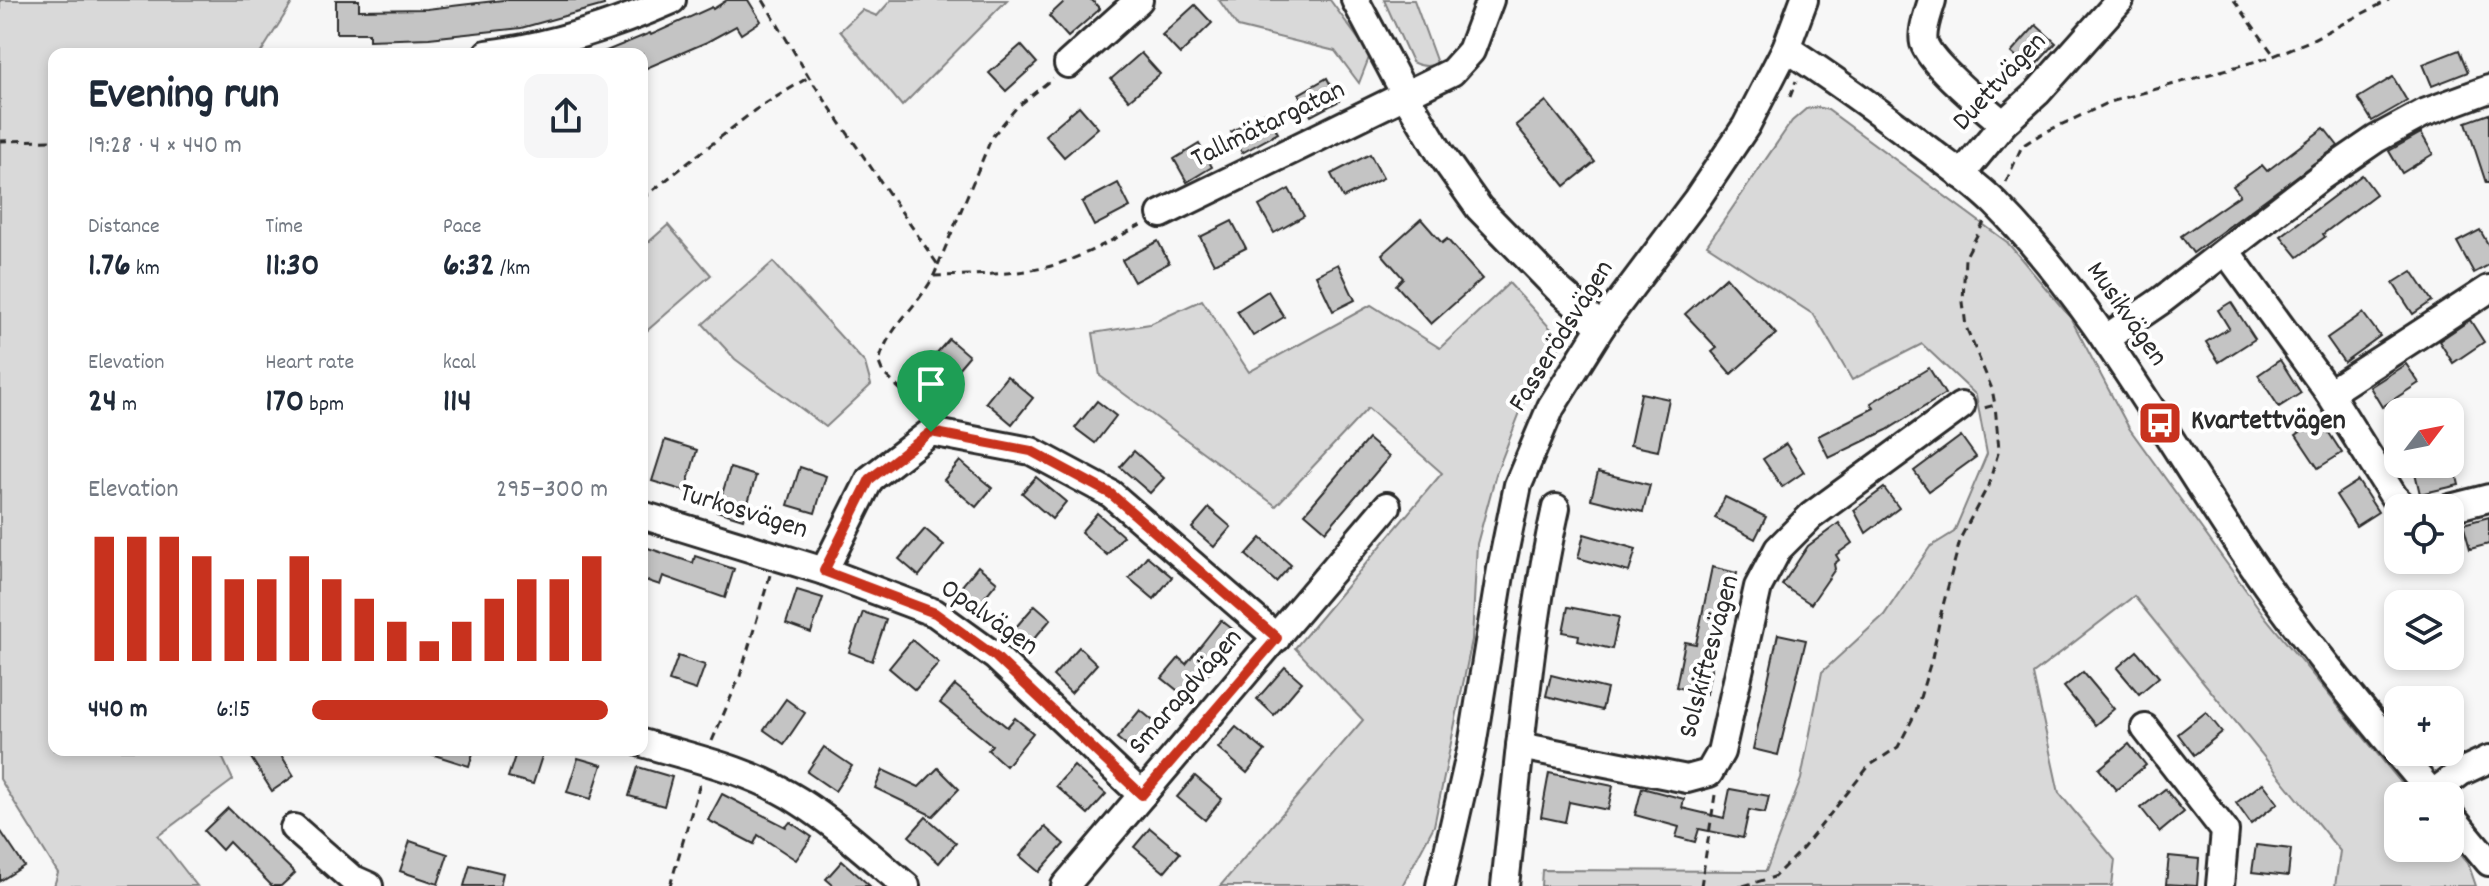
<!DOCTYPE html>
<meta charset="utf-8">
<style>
body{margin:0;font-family:Dekko,sans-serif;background:#f6f6f7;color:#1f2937;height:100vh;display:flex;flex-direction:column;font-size:30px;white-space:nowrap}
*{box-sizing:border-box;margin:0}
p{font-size:26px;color:#747a83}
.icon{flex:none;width:44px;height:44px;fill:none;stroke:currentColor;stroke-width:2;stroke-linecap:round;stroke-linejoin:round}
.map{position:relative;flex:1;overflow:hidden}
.drawer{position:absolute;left:48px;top:48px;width:600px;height:708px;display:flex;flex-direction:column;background:#fff;border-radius:16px;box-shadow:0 4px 12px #0003}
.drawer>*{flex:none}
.needle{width:52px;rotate:58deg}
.fabs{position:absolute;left:2384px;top:398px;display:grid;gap:16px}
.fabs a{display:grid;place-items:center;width:80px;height:80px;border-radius:16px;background:#fff;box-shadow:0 4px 12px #0003;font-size:40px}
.pin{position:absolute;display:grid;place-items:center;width:68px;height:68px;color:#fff;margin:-82px -34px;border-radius:50% 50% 50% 0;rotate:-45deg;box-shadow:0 0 8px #0007}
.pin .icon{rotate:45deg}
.round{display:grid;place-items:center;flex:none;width:84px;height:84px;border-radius:16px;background:#f6f6f7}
.summary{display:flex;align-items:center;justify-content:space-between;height:136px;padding:0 40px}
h1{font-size:44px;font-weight:800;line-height:60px}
.stats{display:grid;grid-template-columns:repeat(3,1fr);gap:12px;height:136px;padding:8px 40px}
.stats div{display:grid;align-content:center}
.stats b{font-size:34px;font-weight:800}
.stats small{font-size:22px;font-weight:400}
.stats p{font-size:22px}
.chart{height:224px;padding:16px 40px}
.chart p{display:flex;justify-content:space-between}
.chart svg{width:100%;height:144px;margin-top:8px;stroke:#c8321e;stroke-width:6}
ul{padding:0 40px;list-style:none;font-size:26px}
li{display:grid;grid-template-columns:128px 96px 1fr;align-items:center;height:60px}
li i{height:20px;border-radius:10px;background:#c8321e}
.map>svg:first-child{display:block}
</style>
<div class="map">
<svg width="2489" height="886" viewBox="0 0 2489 886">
<rect width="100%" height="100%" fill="#f7f7f7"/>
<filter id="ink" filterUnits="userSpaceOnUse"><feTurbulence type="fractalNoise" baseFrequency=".0125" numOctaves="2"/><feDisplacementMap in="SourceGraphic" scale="16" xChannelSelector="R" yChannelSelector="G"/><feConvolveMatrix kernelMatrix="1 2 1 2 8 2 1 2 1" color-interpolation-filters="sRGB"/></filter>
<g filter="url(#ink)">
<g fill="#d9d9d9" stroke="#828282" stroke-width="2">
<path d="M0,0h294l-34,54h-206v696h165l14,30 -75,56 39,50h-143l4,-13 -58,-94z"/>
<path d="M891,0h116l-105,106 -62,-75 22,-21 15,6z"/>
<path d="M1219,0h111l40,55 -11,28 -24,-32 -97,-24z"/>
<path d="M1384,0h30l23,63c-8,5 -17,3 -25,-1z"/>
<path d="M1817,107l11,3 179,132 63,75 59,111 137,190 146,178h-14v52h52v-6l18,21 8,23h-141l5,-35 -206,-255 -101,78 26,119 56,67 -3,26h-571l1,-16 224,1 35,-92 21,-107 62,-57 46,-68 24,-15 33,-78 -11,-59 -54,-51 -70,36 -38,-65 -107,-70 85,-124 14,-12z"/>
<path d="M668,225l43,50 -69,60v-87z"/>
<path d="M773,262l92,101 6,22 -45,42 -91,-68 -32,-35z"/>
<path d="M1509,283l54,59 -39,60 -28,72 -19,70 -5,96 -38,186 -32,60h-182l143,-166 -68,-72 147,-175 -74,-65 -92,98 -176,-130 -7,-43 57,-9 52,-24 47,72 122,-67 69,43z"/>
</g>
<g fill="#c4c4c4" stroke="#2b2b2b" stroke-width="2">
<path d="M336,0h23v10l68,-1 76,-9h100l1,5 -83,23 -92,10 -60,2v-7h-33z"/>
<path d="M727,0h21l13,21 -20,13 -5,-8 -29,16 -65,28v-16h-43l51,-21 1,2 61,-28 1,2z"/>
<path d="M1066,0h26l8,9 -32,28 -19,-21z"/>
<path d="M1195,5l17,18 -32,31 -18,-19z"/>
<path d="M2036,25l20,18 -25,27 -20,-17z"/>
<path d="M1021,45l16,18 -31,28 -17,-18z"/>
<path d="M2459,50l9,22 -36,14 -9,-22z"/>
<path d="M1141,53l19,21 -31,26 -18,-21z"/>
<path d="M2393,77l14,24 -35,20 -14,-23z"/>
<path d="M1327,78l12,23 -28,15 -12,-22z"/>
<path d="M1546,101l49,61 -30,24 -49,-61z"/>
<path d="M1079,106l19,22 -34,29 -19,-22z"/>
<path d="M1266,112l12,21 -36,20 -11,-21z"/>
<path d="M2489,114v69h-3l-20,-61z"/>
<path d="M2324,128l14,18 -145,107 -12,-17 59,-41 -7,-9 29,-21 5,6z"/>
<path d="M2421,133l12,21 -31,19 -13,-22z"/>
<path d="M1199,144l13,23 -25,15 -13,-23z"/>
<path d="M1370,154l13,24 -40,20 -12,-24z"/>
<path d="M2362,175l14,19 -53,40 2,3 -27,20 -17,-21z"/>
<path d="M1118,183l12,24 -36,19 -12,-24z"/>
<path d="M1289,189l15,27 -30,17 -15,-27z"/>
<path d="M1421,219l21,24 5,-4 35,40 -51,45 -35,-39 7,-7 -21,-24z"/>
<path d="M1232,221l14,27 -32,16 -14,-27z"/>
<path d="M2480,230l9,16v19l-15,8 -17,-31z"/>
<path d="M1158,241l11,22 -35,19 -12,-22z"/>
<path d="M1338,264l17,36 -22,11 -17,-36z"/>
<path d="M2412,271l20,30 -19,13 -20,-31z"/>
<path d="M1726,277l50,57 -45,40 -19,-22 5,-4 -32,-34z"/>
<path d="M1268,291l16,26 -31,19 -16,-25z"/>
<path d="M2231,302l24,37 -36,23 -13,-20 23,-14 -11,-18z"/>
<path d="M2363,313l17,23 -36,26 -17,-24z"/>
<path d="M2470,320l14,22 -31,21 -14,-22z"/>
<path d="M949,339l20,17 -29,34 -20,-18z"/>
<path d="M2280,360l21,33 -22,14 -21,-32z"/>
<path d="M2406,364l13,19 -37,24 -12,-20z"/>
<path d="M1929,368l16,26 -58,36 -58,28 -11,-22 56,-28 -3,-5z"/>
<path d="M1007,376l26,22 -21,26 -26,-22z"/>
<path d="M1641,393l28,6 -11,52 -28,-6z"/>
<path d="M1097,401l19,15 -21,27 -20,-15z"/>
<path d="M2320,419l22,34 -24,15 -22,-33z"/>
<path d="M1961,436l15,21 -47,34 -15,-20z"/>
<path d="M1368,439l21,18 -63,74 -21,-18z"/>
<path d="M665,440l32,10 -12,41 -33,-10z"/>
<path d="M1786,444l18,28 -22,15 -19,-28z"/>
<path d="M1134,451l30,27 -14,15 -30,-26z"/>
<path d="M960,461l32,27 -16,19 -32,-27z"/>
<path d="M2413,464h41l5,21 -39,9z"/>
<path d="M800,467l26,9 -11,37 -27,-8z"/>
<path d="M730,468l26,8 -13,43 -26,-8z"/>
<path d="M1598,472l52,13 -7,27 -52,-13z"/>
<path d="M1036,477l30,25 -14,17 -30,-26z"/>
<path d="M2358,481l20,31 -22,14 -20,-31z"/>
<path d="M1884,488l15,20 -33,25 -12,-23z"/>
<path d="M1725,497l41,20 -11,22 -40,-21z"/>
<path d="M1209,508l22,19 -17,20 -22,-19z"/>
<path d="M1097,513l26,23 -16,19 -26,-23z"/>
<path d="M2489,517v27l-19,5 -7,-25z"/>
<path d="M1839,523l13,20 -16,12 3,5 -5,4 1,5 -24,35 -29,-19 26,-39z"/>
<path d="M925,529l19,16 -25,31 -20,-17z"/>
<path d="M1584,534l52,15 -7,23 -51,-14z"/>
<path d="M1261,538l30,27 -15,17 -30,-27z"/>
<path d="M642,546l51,17 2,-7 39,13 -9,29 -62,-22 -3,9 -18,-6z"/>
<path d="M1147,556l25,21 -18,22 -25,-21z"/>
<path d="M978,566l19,16 -21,26 -19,-16z"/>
<path d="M1712,567l25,6 -11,51 -5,-1 -15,71 -30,-7 9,-45 11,2z"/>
<path d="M797,590l26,8 -12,35 -25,-9z"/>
<path d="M1035,605l16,14 -25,29 -16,-14z"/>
<path d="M1568,607l51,10 -7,32 -34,-8 1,-6 -16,-3z"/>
<path d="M863,612l23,8 -14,41 -23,-9z"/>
<path d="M1221,620l20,16 -54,62 -25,-20 17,-20 7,6z"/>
<path d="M1778,634l28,6 -28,115 -25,-6z"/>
<path d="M912,640l27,23 -24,27 -26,-22z"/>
<path d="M1079,647l18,17 -26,29 -18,-17z"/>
<path d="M2137,651l22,26 -20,17 -22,-26z"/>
<path d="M678,656l27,9 -9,25 -27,-9z"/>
<path d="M1285,667l17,15 -28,33 -17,-16z"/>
<path d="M2083,672l31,37 -19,16 -31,-38z"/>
<path d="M1551,675l56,14 -5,21 -56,-14z"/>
<path d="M955,685l52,42 8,-9 18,15 -27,33 -18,-16 4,-5 -52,-42z"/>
<path d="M786,699l19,14 -21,31 -20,-14z"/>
<path d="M1140,710l23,19 -23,28 -23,-19z"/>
<path d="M2206,712l16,20 -28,23 -16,-21z"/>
<path d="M1236,727l29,24 -18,22 -29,-25z"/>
<path d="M2129,744l17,21 -30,25 -17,-21z"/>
<path d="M824,747l28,19 -17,25 -28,-19z"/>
<path d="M246,750h32l16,26 -22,15z"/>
<path d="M428,750h46l-5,16 -41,-13z"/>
<path d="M517,750h27l-11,34 -25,-7z"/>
<path d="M578,758l24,7 -11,34 -24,-7z"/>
<path d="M1074,766l32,28 -18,20 -32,-28z"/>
<path d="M638,767l34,10 -8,29 -35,-10z"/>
<path d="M938,768l21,21 -26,27 -58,-28 8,-18 36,17z"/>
<path d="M1549,773l64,13 -5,24 -39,-8 -4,20 -24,-5z"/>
<path d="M1195,776l27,23 -17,21 -28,-23z"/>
<path d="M2263,783l15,20 -27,21 -15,-21z"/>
<path d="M1642,788l42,11 -2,9 42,10 6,-29 39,7 -4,17 -16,-3 -6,28 -44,-9 -4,13 -19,-5 3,-10 -44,-12z"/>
<path d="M2165,789l19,23 -24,20 -19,-24z"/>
<path d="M722,794l64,33 4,-5 22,15 -16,23 -38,-25 -4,9 -46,-24z"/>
<path d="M228,808l67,65 -14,13h-9l-43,-44 -7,8 -18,-19z"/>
<path d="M926,817l30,26 -17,20 -30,-27z"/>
<path d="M1045,827l19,17 -25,28 -19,-16z"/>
<path d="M1150,828l30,25 -16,19 -30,-25z"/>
<path d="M0,830l24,36 -24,15z"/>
<path d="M410,841l38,13 -10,30 -38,-13z"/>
<path d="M2256,845l35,4 -3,27 -36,-4z"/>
<path d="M2169,856l30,3 -2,27 -31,-2z"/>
<path d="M842,861l28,25h-36l-8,-7z"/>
<path d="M470,865l33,8 -3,13h-36z"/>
</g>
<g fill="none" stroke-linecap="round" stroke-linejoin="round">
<g stroke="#2b2b2b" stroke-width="32">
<g id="minor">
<path d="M1355,0l51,96 34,57 39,55 79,81 43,38"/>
<path d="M1932,0c-3,12 -11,30 -8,43 7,22 60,64 79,81"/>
<path d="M1786,48c49,32 96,66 143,102 22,17 46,33 66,53 101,102 169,232 249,350 57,85 124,164 190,243"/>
<path d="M487,54c65,-8 126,-28 185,-54"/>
<path d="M1068,64l71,-64"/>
<path d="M1961,175l42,-51 34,-31 83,-93"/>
<path d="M1161,214l291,-142 19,-21 19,-51"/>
<path d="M2226,251l103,142 160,-104"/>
<path d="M2105,339l57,-39 160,-124 54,-37 48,-26 65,-24"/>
<path d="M2329,393l65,104 11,11"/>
<path d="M1556,508c-18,79 -27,158 -36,238l167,33 22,-6 12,-21 37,-165 20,-38 33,-33 150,-110"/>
<path d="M2450,508l39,-10"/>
<path d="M642,515l182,56"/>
<path d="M2145,728l80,103 -5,55"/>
<path d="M642,743c52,15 111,28 157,58 38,24 72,56 107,85"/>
<path d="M2432,794l29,-22 28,-13"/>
<path d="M1142,795l-146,-138 -61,-44 -111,-42 46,-92 61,-47 100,19 80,43 166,144"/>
<path d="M2450,815l39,47"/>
<path d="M294,828l57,50 18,8"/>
<path d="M1065,886l322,-380"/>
<path d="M1440,886l32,-140 29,-177 17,-84 33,-78 50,-80 96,-128 49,-73 40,-78 18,-48"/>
<path d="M1505,886l15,-140"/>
</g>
</g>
<g stroke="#2b2b2b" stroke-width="3" stroke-dasharray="8 6" stroke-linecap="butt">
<path d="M763,0l46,77 129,188c-12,37 -51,59 -59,98l4,10 40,38"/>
<path d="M2234,0l40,55"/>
<path d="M1790,97l6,-16"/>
<path d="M0,141l54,-1"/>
<path d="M2006,182l16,-36 19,-12 69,-32 161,-45 36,-15 82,-42"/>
<path d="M642,199l113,-89 54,-33"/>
<path d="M1984,222l-19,36 -2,44 3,25 26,62 3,16 -11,3"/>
<path d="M938,265l54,-128 24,-29 37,-30"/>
<path d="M934,276c35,-1 84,-1 117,-10 32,-9 61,-26 90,-41"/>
<path d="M712,741l28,-65 30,-101"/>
<path d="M670,886l30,-103"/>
<path d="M1701,886l14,-91"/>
<path d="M1743,886l31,-9 29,-29 66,-82 29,-19 17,-33 17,-56 9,-45 20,-76 27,-51 11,-36 -4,-45"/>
</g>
<use href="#minor" stroke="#fff" stroke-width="26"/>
</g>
</g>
<g fill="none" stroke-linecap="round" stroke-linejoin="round" filter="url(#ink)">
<g stroke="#fff" stroke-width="16">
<path id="route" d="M931,432l100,19 80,43 166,144 -135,157 -146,-138 -61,-44 -111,-42 46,-92z"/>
</g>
<use href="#route" stroke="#c8321e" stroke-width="10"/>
</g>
<defs>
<g id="bus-square" transform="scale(2.3)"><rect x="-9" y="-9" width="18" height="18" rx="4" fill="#c8321e" stroke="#fff"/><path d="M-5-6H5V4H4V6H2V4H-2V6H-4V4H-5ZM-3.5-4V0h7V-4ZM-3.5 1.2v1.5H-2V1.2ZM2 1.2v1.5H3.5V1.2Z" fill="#fff"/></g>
</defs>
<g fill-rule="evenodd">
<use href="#bus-square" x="2160" y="423"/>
</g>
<g text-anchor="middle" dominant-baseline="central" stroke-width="8" stroke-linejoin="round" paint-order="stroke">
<g font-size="28" fill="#2b2b2b" stroke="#fff">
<text transform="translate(2001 83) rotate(-47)">Duettvägen</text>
<text transform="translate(1269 126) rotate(-26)">Tallmätargatan</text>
<text transform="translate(2125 315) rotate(55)">Musikvägen</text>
<text transform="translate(1563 337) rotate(-58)">Fasserödsvägen</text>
<text transform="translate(743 513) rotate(17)">Turkosvägen</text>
<text transform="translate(988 619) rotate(35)">Opalvägen</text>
<text transform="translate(1711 657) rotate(-75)">Solskiftesvägen</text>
<text transform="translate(1187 693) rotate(-49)">Smaragdvägen</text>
</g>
<g font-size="28" font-weight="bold" fill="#2b2b2b" stroke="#fff" text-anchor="start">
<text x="2191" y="423">Kvartettvägen</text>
</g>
</g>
</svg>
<div class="fabs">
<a><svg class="needle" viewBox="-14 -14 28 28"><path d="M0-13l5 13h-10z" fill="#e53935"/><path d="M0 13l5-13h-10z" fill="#747a83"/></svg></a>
<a><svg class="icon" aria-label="locate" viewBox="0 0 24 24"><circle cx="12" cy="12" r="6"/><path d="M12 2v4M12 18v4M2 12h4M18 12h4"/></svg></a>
<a><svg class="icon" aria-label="layers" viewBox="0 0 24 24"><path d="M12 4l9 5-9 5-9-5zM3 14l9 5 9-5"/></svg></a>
<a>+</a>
<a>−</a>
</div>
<div class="pin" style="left:931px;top:432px;background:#1e9e55"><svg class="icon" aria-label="arrive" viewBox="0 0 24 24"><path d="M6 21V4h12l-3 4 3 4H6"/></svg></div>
<section class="drawer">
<div class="summary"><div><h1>Evening run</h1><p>19:28 · 4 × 440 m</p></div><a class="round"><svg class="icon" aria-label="share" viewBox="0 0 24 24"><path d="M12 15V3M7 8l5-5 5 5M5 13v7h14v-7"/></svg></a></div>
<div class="stats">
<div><p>Distance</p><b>1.76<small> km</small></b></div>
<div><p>Time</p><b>11:30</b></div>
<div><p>Pace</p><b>6:32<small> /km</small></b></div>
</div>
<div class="stats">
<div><p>Elevation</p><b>24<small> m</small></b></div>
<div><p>Heart rate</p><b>170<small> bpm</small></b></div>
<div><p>kcal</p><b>114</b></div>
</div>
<div class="chart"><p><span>Elevation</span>295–300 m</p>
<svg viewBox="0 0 160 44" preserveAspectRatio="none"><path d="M5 44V6M15 44V6M25 44V6M35 44V12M45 44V19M55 44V19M65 44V12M75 44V19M85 44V25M95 44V32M105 44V38M115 44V32M125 44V25M135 44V19M145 44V19M155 44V12"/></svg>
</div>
<ul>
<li><b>440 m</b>6:15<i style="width:100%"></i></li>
</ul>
</section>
</div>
